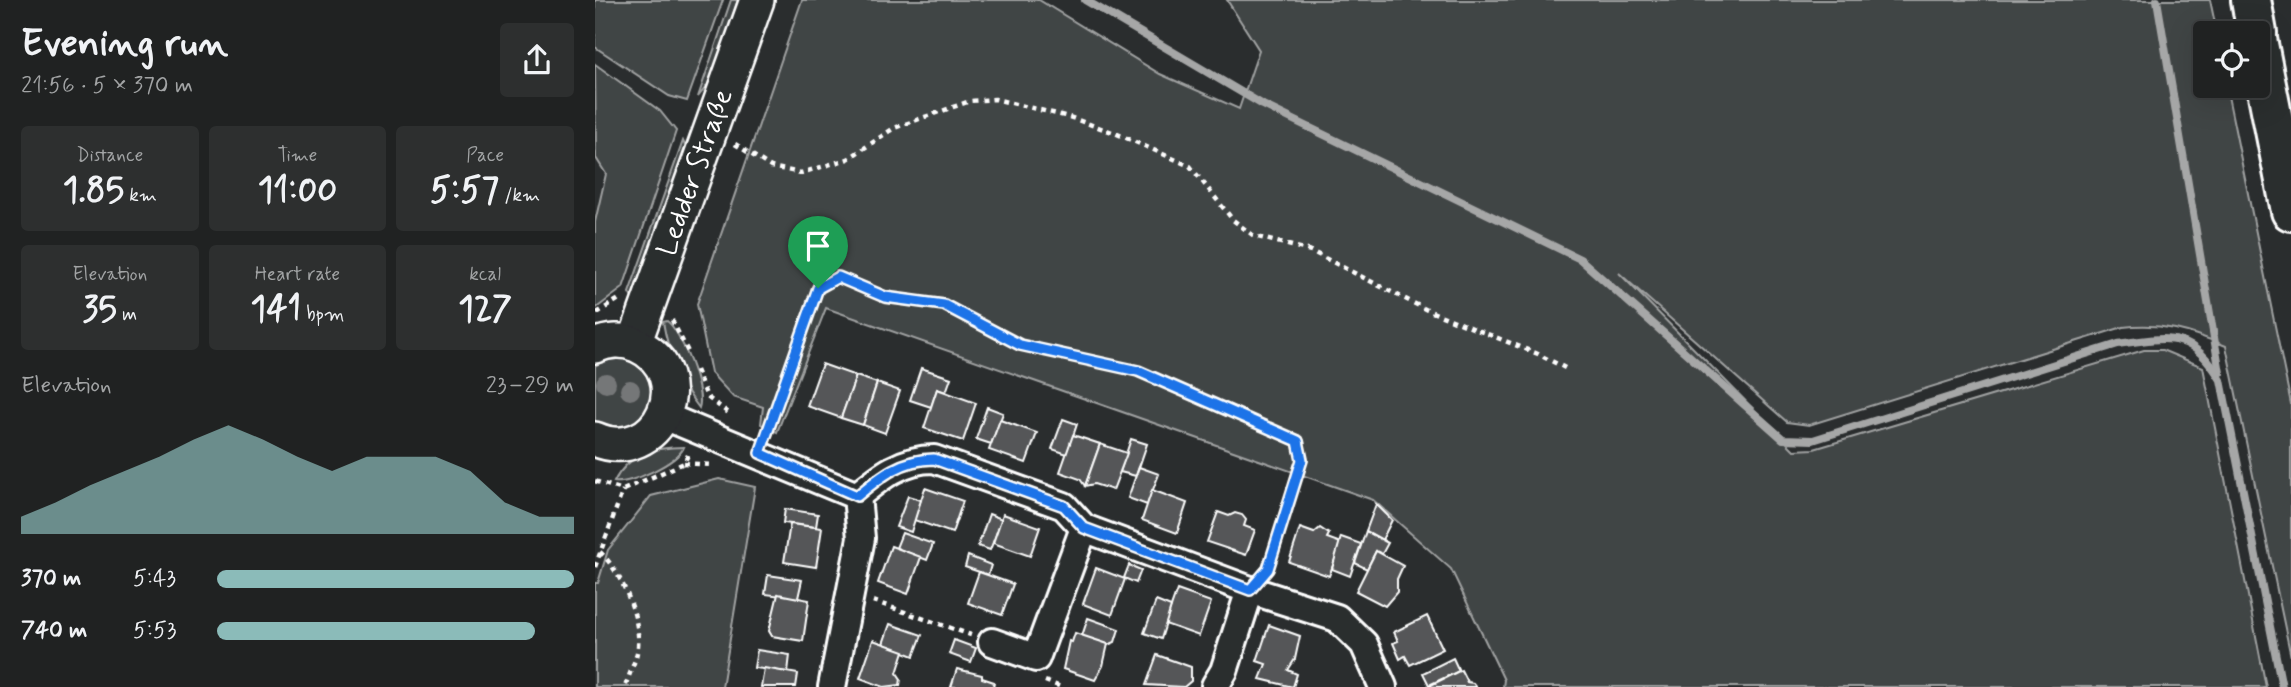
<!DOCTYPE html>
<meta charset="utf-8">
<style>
body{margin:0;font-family:Mynerve,sans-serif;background:#2d2f2f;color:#f1f3f6;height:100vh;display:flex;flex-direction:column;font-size:26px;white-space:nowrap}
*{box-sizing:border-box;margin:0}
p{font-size:23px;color:#a2a4a5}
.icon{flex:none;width:38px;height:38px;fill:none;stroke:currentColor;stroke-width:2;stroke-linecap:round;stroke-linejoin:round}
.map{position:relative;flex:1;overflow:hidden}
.drawer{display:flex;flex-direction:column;background:#202222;width:595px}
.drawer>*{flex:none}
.controls{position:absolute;left:1598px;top:21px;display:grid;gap:14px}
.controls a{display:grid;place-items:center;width:77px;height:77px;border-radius:7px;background:#202222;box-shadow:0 7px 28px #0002,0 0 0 2px #3d3f40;font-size:35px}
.pin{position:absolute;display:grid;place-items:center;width:60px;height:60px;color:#fff;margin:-72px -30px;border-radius:50% 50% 50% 0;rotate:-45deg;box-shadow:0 0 7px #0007}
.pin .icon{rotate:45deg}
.round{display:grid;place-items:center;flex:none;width:74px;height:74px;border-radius:7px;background:#2d2f2f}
.head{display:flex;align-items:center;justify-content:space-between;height:119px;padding:0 21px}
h1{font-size:38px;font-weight:700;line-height:52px}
.figures{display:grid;grid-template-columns:repeat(3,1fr);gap:10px;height:119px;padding:7px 21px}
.figures div{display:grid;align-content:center;border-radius:7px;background:#2d2f2f;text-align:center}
.figures b{font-size:35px;font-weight:700}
.figures small{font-size:19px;font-weight:400}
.figures p{font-size:19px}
.chart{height:196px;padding:14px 21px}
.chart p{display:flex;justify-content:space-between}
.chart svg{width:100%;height:126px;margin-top:7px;fill:#8bbbb9;opacity:.7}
ul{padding:0 21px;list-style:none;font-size:23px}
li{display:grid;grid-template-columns:112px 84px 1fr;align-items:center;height:52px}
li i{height:18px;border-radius:9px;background:#8bbbb9}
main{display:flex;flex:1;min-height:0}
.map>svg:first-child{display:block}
</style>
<main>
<section class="drawer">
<div class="head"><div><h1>Evening run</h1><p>21:56 · 5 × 370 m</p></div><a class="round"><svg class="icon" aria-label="share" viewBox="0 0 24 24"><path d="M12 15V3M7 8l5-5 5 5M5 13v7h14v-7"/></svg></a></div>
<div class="figures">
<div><p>Distance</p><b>1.85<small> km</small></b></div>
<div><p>Time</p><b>11:00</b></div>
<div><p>Pace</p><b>5:57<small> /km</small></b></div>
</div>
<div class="figures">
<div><p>Elevation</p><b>35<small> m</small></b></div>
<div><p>Heart rate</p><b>141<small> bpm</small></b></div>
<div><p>kcal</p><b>127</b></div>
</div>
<div class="chart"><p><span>Elevation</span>23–29 m</p>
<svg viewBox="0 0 160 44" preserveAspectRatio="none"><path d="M0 44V38L10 33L20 27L30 22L40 17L50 11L60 6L70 11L80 17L90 22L100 17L110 17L120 17L130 22L140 33L150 38L160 38V44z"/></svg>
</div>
<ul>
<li><b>370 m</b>5:43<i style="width:100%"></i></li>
<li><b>740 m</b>5:53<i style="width:89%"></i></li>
</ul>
</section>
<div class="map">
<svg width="1696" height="687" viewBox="0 0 1696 687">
<rect width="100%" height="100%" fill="#2a2d2e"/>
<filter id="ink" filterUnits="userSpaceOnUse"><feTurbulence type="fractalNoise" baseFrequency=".0143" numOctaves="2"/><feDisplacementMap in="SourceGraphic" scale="14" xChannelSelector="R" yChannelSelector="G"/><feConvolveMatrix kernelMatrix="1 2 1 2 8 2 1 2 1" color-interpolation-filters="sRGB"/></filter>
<g filter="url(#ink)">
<g fill="#414445" stroke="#a0a2a2" stroke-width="2">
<path d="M0,0h128l-36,101 -18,-5 -74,-49z"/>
<path d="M136,0h7l-28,82 -12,15z"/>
<path d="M207,0h237l121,74 79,35 20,-59 -32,-50h983l7,33h-12v53h21l65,318v253l-65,-311c-36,-15 -65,-24 -103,-19l-314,98 -22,-3 -168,-149 175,177 20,-1 330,-99h18l41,17 63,320h-763l1,-7 -53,-111 -78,-69 -547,-192 -49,124 -16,-8 2,-17 -30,-10 -22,-24 -14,-69z"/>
<path d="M0,64l65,47 16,20 -53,157 -28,21v-87l11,-48 -10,-16z"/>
<path d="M88,141l4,9 -55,148 -3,-5z"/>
<path d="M72,321c14,10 38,70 32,87 -19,-24 -31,-57 -36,-86z"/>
<path d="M24,357c60,14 28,94 -24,64v-55l13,-8z"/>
<path d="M89,447c-7,16 -54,38 -70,35 14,-28 40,-35 70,-35z"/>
<path d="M124,479l36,8 -33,200h-127v-104h3l10,-33 43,-54z"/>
</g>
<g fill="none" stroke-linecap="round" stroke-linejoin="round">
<g stroke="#a6a7a7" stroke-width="8">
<path d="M490,0l178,105 317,154 203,180 30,1 305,-96c52,-7 73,-14 103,36l61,307"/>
<path d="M1562,0l63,373"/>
</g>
</g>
<g fill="#555758" stroke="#fff" stroke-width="2">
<path d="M227,364l34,12 -15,42 -34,-12z"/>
<path d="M326,368l30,10 -5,14 -9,-3 -6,18 -21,-7z"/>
<path d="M261,376l21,7 -14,42 -22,-7z"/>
<path d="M282,383l23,8 -15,42 -22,-8z"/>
<path d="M342,389l39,14 -13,38 -39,-13z"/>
<path d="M392,407l16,6 -12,31 -15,-5z"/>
<path d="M468,419l14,5 -10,30 -15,-5z"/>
<path d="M405,420l37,13 -11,30 -37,-13z"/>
<path d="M478,435l27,9 -15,42 -5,-7 -20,-7z"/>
<path d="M536,439l16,5 -11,32 -16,-4z"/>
<path d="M505,444l27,9 -14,37 -19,-6 -9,2z"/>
<path d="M544,467l20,7 -12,31 -19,-7z"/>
<path d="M330,488l38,13 -11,32 -38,-13z"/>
<path d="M557,490l35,13 -10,30 -35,-13z"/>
<path d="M313,496l13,4 -10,32 -15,-5z"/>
<path d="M781,504l16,16 -10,20 -16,-9z"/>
<path d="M190,509l33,5 -2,13 -33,-4z"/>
<path d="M623,512l11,4 6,-3 7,2 4,5 -2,6 11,4 -9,25 -39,-13z"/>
<path d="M394,514l13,5 -12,31 -12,-4z"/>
<path d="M408,514l37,13 -10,29 -37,-13z"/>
<path d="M195,524l32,4 -6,39 -32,-5z"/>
<path d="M705,528l14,5 6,-5 9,6 -2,4 14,5 -12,33 -40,-14z"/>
<path d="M771,531l22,12 -6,11 -6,-3 -9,18 -12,-6z"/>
<path d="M307,533l31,11 -6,16 -31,-12z"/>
<path d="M746,537l20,7 -11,32 -18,-7z"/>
<path d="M296,546l30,11 -13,37 -30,-11z"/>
<path d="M781,551l27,15 -6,13v13l-12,14 -29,-15z"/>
<path d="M373,556l23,9 -3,10 -23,-8z"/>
<path d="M534,565l12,5 -5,13 -12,-5z"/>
<path d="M501,568l29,11 -13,36 -29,-11z"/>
<path d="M384,572l34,12 -11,31 -34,-12z"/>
<path d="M173,575l34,5 -4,18 -33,-4z"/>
<path d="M582,590l34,12 -12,34 -34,-12z"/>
<path d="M183,594l31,6 -6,41 -31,-5 -3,-5z"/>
<path d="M561,601l15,6 -10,32 -17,-6z"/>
<path d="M832,616l16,33 -33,16 -5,-9 -5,3 -7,-16 5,-2 -4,-9z"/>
<path d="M493,618l31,11 -4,13 -7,3 -26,-9z"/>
<path d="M295,624l32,11 -8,21 -31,-12z"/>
<path d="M674,625l31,11 -5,23 -7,11 9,4 -4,13 -33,-8 6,-15 -9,-3z"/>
<path d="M480,633l33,11 -5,22 -8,14 -32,-11 6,-28 3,1z"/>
<path d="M278,640l31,11 -7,22 4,6 -1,6 -16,2 -24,-9z"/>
<path d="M359,640l22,8 -5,14 -22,-8z"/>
<path d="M162,650l33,5 -2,17 -34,-4z"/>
<path d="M562,655l34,12v14l-7,6 -38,-2z"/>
<path d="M858,658l6,13 -30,14 -6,-12z"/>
<path d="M169,668l34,6 -2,13h-35z"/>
<path d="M362,669l25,6v3l12,4 -1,5h-42z"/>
<path d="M866,670l6,12 6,1 3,4h-49z"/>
</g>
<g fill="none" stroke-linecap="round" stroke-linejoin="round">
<g stroke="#fff" stroke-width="32">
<g id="minor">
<path d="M69,416l193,80 4,42 -29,149"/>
<path d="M262,496c24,-20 45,-37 77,-37l130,47 20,22 166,62 87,28 27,26 19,43"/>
<path d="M397,642l44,16 48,-130"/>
<path d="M620,686l9,-15 26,-81"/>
</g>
</g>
<g stroke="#fff" stroke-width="38">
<g id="major">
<path id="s1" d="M39,344l123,-344"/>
<path d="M0,346c13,-6 29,-7 42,-1 63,29 22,122 -42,94"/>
</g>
</g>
<g stroke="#fff" stroke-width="44">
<g id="highway">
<path d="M1656,0l6,33"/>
<path d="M1662,39l34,172"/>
</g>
</g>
<g stroke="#fff" stroke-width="4.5" stroke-dasharray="5 5" stroke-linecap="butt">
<path d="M140,144l36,23 30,6 47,-14 46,-31 76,-27 25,-2 74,18 46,16 75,33 43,54 21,16 57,15 116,59 111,44 27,14"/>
<path d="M2,313l22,-14"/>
<path d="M77,320l16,32"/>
<path d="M101,370l11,27 23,17"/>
<path d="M172,433l51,-145 20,-11 47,20 59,8 76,40 118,26 160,70 4,19 -36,110"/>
<path d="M89,463l27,2"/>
<path d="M0,481l28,9 61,-27 6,-12"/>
<path d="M5,552c20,18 41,66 38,94 -1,13 -9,28 -13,41"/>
<path d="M0,567l28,-77"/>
<path d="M278,601l98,34"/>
<path d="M450,681l16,6"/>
</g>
<use href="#minor" stroke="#2a2d2e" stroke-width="26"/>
<use href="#major" stroke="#2a2d2e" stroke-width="33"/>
<use href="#highway" stroke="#2a2d2e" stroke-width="38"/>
</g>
<g fill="#757778">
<circle cx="11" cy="383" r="10"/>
<circle cx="35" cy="390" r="10"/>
</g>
</g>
<g fill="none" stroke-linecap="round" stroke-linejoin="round" filter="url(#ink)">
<g stroke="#fff" stroke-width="14">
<path id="route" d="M243,277l47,20 59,8 76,40 118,26 160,70 4,19 -34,109 -18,21 -166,-62 -20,-22 -130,-47c-32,0 -53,17 -77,37l-97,-43 58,-165z"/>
</g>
<use href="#route" stroke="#1a73e8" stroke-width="9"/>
</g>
<g text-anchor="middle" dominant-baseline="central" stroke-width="7" stroke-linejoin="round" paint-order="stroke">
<g font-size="28" fill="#fff" stroke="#2a2d2e">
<text stroke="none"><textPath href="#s1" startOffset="182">Ledder Straße</textPath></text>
</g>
</g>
</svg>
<div class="controls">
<a><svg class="icon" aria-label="locate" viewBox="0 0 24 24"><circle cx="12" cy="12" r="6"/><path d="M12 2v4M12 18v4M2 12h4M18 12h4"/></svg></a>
</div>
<div class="pin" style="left:223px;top:288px;background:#1e9e55"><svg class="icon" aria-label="arrive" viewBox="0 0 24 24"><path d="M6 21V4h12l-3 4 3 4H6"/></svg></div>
</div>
</main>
